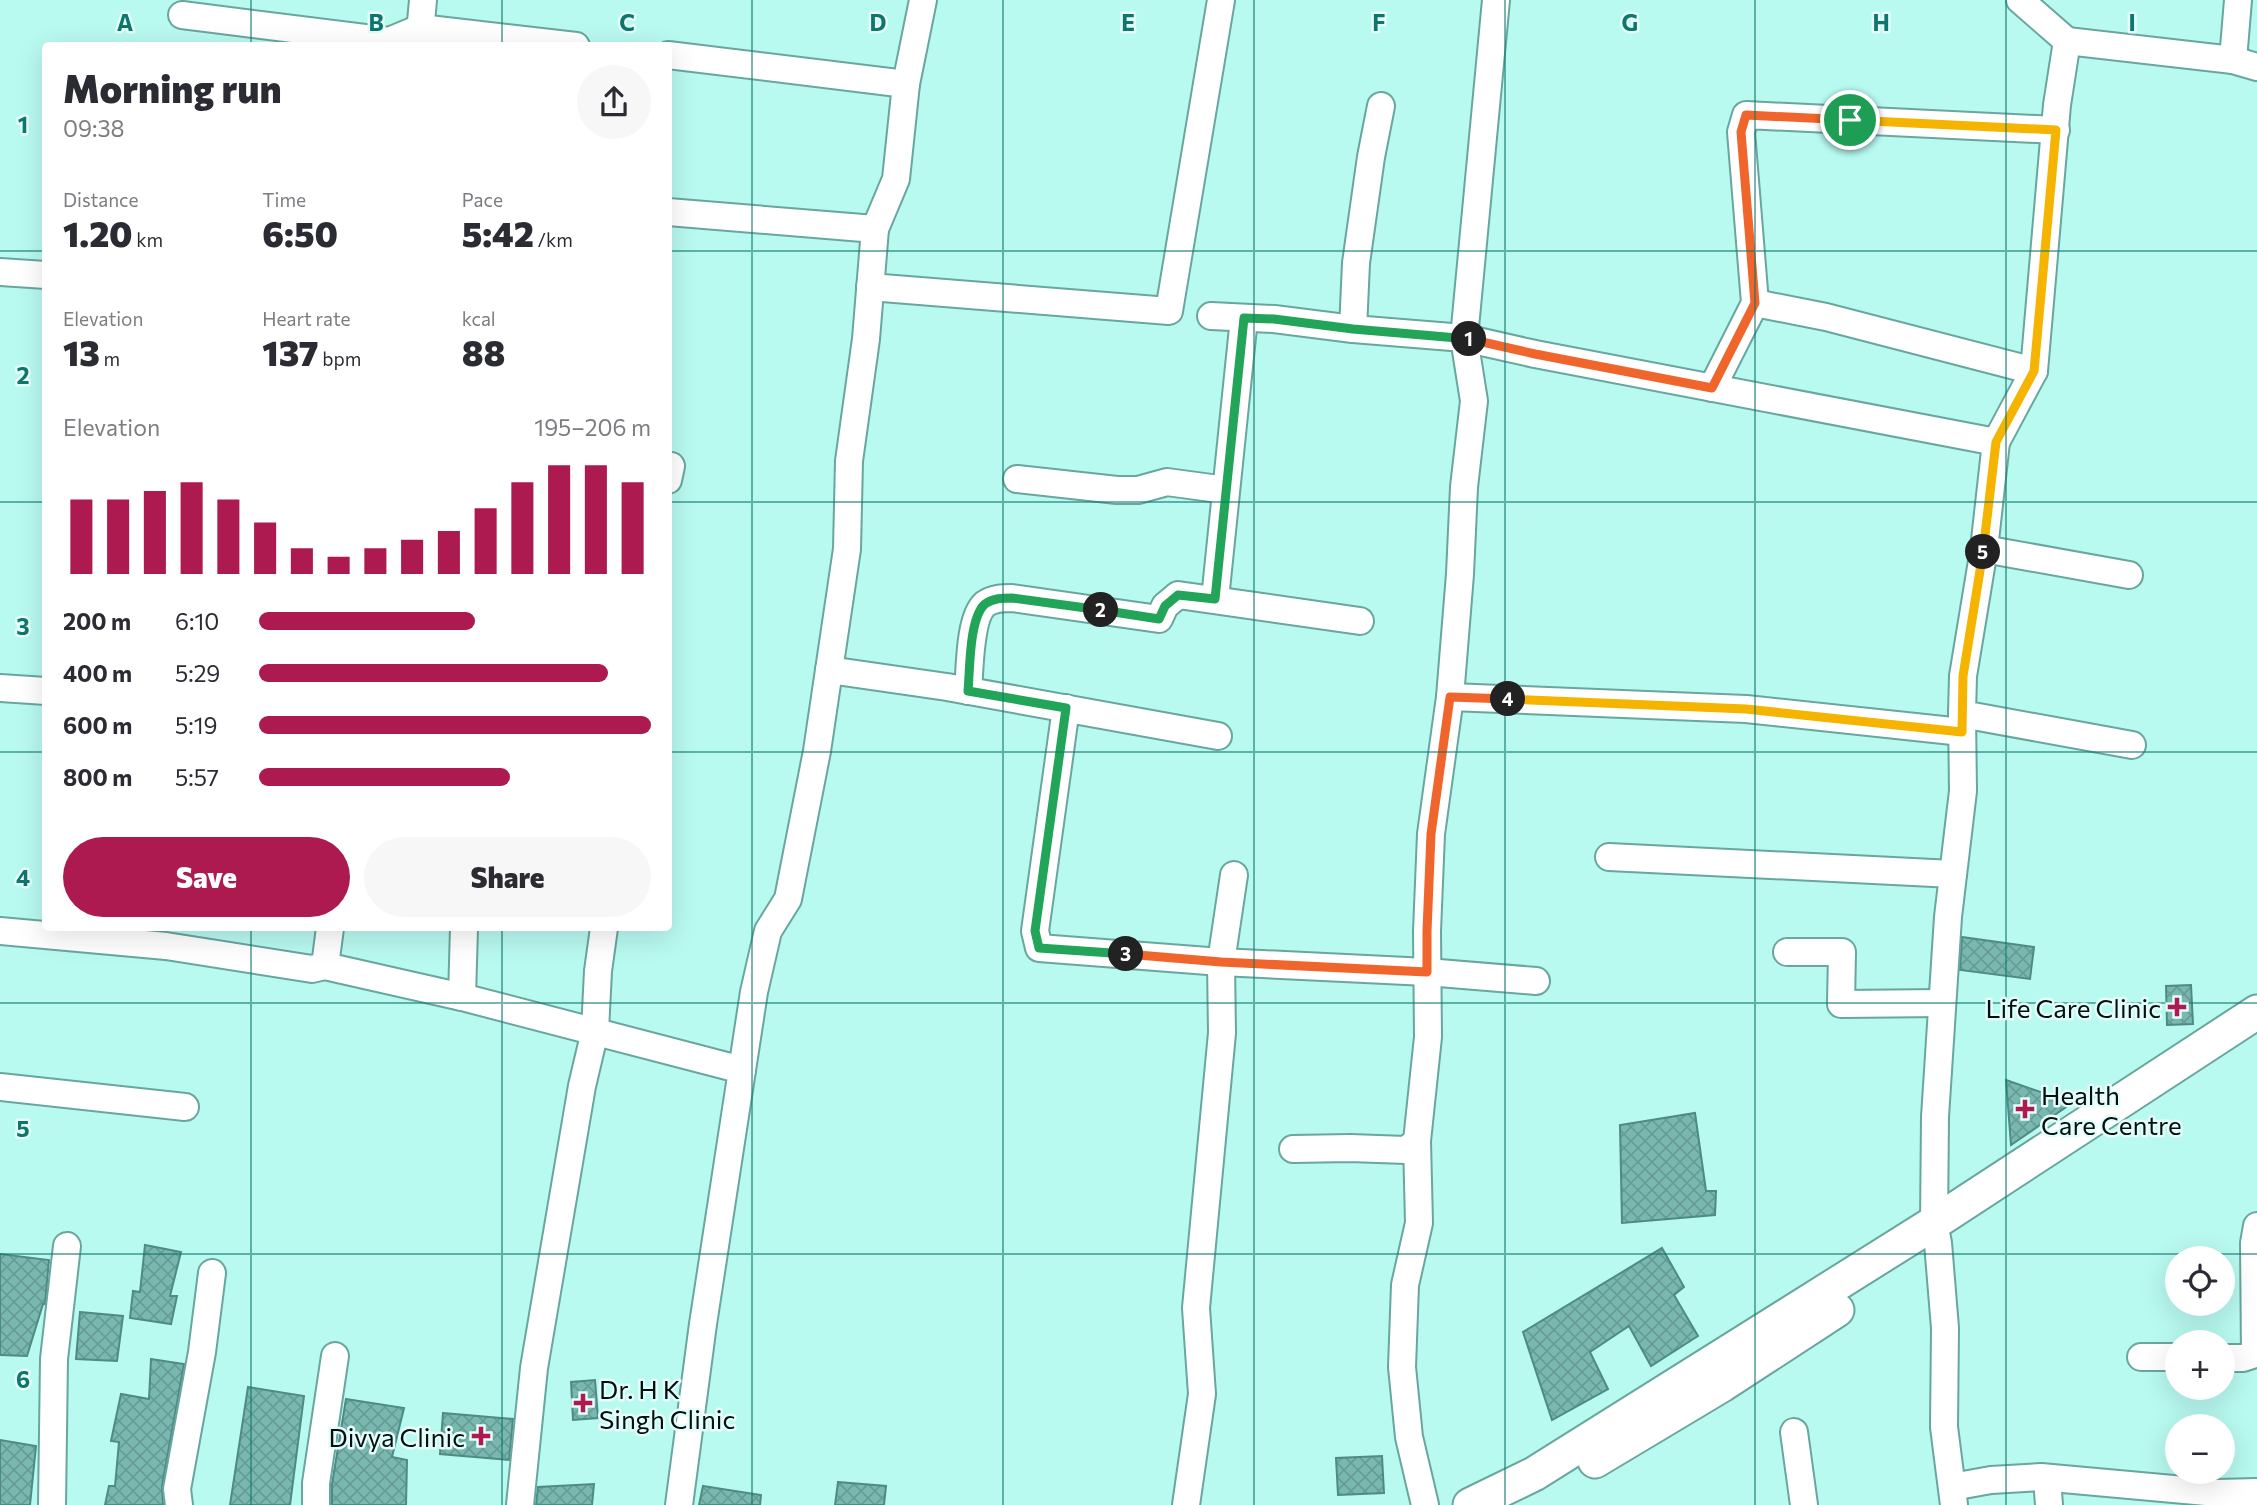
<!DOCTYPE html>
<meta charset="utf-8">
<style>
body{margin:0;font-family:Commissioner,sans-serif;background:#f7f7f7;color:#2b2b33;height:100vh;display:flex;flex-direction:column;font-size:26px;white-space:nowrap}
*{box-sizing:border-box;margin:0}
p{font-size:23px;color:#7c7c81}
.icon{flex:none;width:38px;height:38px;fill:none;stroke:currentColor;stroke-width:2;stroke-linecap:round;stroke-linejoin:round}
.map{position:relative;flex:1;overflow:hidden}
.side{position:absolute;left:42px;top:42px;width:630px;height:889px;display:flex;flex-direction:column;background:#fff;border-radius:7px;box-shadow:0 7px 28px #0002}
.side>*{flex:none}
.controls{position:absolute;left:2165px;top:1246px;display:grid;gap:14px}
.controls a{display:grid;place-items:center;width:70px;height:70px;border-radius:50%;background:#fff;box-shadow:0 7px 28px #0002;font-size:35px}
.pin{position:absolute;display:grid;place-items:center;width:60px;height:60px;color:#fff;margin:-30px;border:4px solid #fff;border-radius:50%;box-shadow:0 2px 7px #0007}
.km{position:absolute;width:35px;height:35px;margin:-18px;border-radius:50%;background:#222;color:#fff;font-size:19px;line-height:35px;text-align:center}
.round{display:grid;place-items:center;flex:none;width:74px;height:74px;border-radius:37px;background:#f7f7f7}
.summary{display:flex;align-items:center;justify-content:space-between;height:119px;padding:0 21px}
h1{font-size:38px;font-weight:800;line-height:52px}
.metrics{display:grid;grid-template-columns:repeat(3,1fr);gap:10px;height:119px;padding:7px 21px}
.metrics div{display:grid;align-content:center}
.metrics b{font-size:35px;font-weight:800}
.metrics small{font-size:19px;font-weight:400}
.metrics p{font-size:19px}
.chart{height:196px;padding:14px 21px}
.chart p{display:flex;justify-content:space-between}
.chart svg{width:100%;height:126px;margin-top:7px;stroke:#ac1a50;stroke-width:6}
.cta{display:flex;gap:14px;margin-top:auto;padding:14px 21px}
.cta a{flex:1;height:80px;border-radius:42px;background:#ac1a50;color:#fff;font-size:28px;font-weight:800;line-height:80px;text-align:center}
.cta a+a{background:#f7f7f7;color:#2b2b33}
ul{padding:0 21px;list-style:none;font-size:23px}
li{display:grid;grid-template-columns:112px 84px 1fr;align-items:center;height:52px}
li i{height:18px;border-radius:9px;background:#ac1a50}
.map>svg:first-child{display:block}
</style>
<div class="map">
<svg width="2257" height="1505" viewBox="0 0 2257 1505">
<defs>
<pattern id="building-cross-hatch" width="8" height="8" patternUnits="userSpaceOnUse" patternTransform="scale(1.75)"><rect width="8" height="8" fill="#79b8b0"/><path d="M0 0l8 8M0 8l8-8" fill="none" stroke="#679d96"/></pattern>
</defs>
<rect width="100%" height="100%" fill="#b8f9f0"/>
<g fill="url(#building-cross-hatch)" stroke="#4d8b84" stroke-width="2">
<path d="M1962,937l72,10 -4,32 -70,-9z"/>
<path d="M2191,985l2,39 -26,1 -1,-39z"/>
<path d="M2006,1080l66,23 -61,42z"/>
<path d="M1695,1113l11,78h10l-1,24 -93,8 -2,-98z"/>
<path d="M145,1245l36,7 -11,44h7l-6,28 -41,-6 3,-27 7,1z"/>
<path d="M1662,1248l22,39 -10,8 24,41 -47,30 -22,-40 -39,26 18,37 -56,31 -29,-88z"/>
<path d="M0,1254l49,6 -4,44h-2l-16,52 -27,-1z"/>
<path d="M80,1312l43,4 -6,45 -41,-2z"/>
<path d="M151,1359l33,5 -22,122 1,19h-58l4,-19h6l4,-44 -8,-1 10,-47 28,5z"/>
<path d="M595,1380l3,38 -25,2 -2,-38z"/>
<path d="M248,1387l56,9 -14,109h-60z"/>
<path d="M346,1399l58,9 -12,49 15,3 -1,45h-74v-21z"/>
<path d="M443,1413l70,6 -4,41 -69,-6z"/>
<path d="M0,1440l36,6 -6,59h-30z"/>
<path d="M1382,1456l2,37 -46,2 -2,-37z"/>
<path d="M838,1482l48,4 -2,19h-49z"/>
<path d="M594,1484l-2,21h-56l2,-18z"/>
<path d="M703,1486l58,9 -1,10h-61z"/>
</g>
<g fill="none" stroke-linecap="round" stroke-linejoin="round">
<g stroke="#68a69e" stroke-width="30">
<g id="minor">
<path d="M2020,0l47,41"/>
<path d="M182,15l207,26 31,-13 156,18"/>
<path d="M419,44l4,-44"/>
<path d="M668,55l238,29"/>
<path d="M2233,60l5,-60"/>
<path d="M668,212l207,17 21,-50 10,-95 17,-84"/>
<path d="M0,272l46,3"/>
<path d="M870,287l299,24 52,-311"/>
<path d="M1755,303l71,14 208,54"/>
<path d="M1211,316l63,3 79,10 111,9 71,16 461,88"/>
<path d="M1353,329l3,-66 15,-106 10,-51"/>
<path d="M1712,388l43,-85 -14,-171 5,-17 310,15"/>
<path d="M1017,479l100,11h21l29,-8 59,8"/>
<path d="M668,480l3,-14"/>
<path d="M1984,549l145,26"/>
<path d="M1215,599l29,-281"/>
<path d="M829,670l118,17 271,49"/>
<path d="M0,688l46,3"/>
<path d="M968,691c2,-21 1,-73 17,-87 8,-6 18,-6 27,-6l147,21 6,-13 13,-11 182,26"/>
<path d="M1450,697l296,12 216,23"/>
<path d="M1066,708l-31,223 4,17 182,14 206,10 109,9"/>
<path d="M2132,745l-170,-31 1,-38 21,-127 12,-107 38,-71 23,-266 10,-64 166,19 24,7"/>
<path d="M1609,857l344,17"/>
<path d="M0,931l166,15 146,23 13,-3 137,31 280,73"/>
<path d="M1787,952h55l-1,52 101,-1"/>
<path d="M325,966l5,-38"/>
<path d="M462,997l2,-69"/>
<path d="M0,1087l185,20"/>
<path d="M1417,1141l2,82 -14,62 -3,82 7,70 16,68"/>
<path d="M1293,1149l57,-1 56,2 11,-9 11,-104 -1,-106 4,-97 19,-137 10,-123 4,-87 10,-86 -10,-63 32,-338"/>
<path d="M2141,1357h36"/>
<path d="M2222,1358h21l12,-4 -1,-111 3,-17"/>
<path d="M1794,1432l10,73"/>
<path d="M2047,1478l2,27"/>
<path d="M1952,1487l39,-7 50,-3 176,16 40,-1"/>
<path d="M52,1505l2,-146 13,-113"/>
<path d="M179,1505l-2,-16 25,-137 10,-79"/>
<path d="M316,1505v-22l19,-127"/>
<path d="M520,1505l14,-137 48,-282 13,-55 3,-60 6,-43"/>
<path d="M679,1505l24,-181 51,-332 14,-61 20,-32 29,-148 30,-202 2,-88 17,-122 9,-110"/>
<path d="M1186,1505l16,-111 -6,-86 26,-275 -1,-71 13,-87"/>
<path d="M1954,1505l-10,-78 1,-99 -7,-85 -4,-20 1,-106 13,-200 15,-126 -1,-77"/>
</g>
</g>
<g stroke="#68a69e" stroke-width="37">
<g id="major">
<path d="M1595,1461l127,-76 115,-75"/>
<path d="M1470,1505l64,-31 400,-251 323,-211"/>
</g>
</g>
<use href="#minor" stroke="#fff" stroke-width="26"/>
<use href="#major" stroke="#fff" stroke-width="33"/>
</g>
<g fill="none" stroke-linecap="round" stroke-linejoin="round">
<g stroke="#fff" stroke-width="14">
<path id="split-1" d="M1469,339l66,15 177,34 43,-85 -14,-171 5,-17 104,5"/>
</g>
<g stroke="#fff" stroke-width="14">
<path id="split-2" d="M1101,610l58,9 6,-13 13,-11 37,4 29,-281 30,1 79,10 116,10"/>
</g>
<g stroke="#fff" stroke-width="14">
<path id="split-3" d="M1101,610l-89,-12c-9,0 -19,0 -27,6 -16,14 -15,66 -17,87l98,17 -31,223 4,17 87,6"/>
</g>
<g stroke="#fff" stroke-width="14">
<path id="split-4" d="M1126,954l95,8 206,10v-41l4,-97 19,-137 58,2"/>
</g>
<g stroke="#fff" stroke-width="14">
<path id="split-5" d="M1508,699l238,10 216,23 1,-56 20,-124"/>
</g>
<g stroke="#fff" stroke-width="14">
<path id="split-6" d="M1850,120l206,10 -22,241 -38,71 -13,110"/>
</g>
<use href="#split-1" stroke="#f0652b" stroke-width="9"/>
<use href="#split-2" stroke="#22a559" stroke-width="9"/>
<use href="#split-3" stroke="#22a559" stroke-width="9"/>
<use href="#split-4" stroke="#f0652b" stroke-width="9"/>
<use href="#split-5" stroke="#f5b400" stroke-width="9"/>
<use href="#split-6" stroke="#f5b400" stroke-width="9"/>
</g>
<path fill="none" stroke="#0f766e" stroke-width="2" stroke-opacity="0.55" d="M251,0v46M502,0v46M752,0v1505M1003,0v1505M1254,0v1505M1505,0v1505M1755,0v1505M2006,0v1505M0,251h46M668,251h1589M0,502h46M668,502h1589M0,752h46M668,752h1589M251,928v577M502,928v577M0,1003h2257M0,1254h2257"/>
<g fill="#ac1a50" stroke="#e4fdfa" stroke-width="2.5">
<path d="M2173.5 996.5h7v7h7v7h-7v7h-7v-7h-7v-7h7z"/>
<path d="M2021.5 1098.5h7v7h7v7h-7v7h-7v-7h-7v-7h7z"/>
<path d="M579.5 1392.5h7v7h7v7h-7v7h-7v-7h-7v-7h7z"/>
<path d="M477.5 1425.5h7v7h7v7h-7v7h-7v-7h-7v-7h7z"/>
</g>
<g text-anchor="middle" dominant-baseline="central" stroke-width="5" stroke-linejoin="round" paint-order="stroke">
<g font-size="26" fill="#00100e" stroke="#e4fdfa" text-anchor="end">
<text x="2161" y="1007">Life Care Clinic</text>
<text x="2041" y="1094" text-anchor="start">Health<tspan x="2041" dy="30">Care Centre</tspan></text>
<text x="599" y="1388" text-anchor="start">Dr. H K<tspan x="599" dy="30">Singh Clinic</tspan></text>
<text x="465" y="1436">Divya Clinic</text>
</g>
</g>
<g font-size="23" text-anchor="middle" font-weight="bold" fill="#0f766e" stroke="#e4fdfa" stroke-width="5" stroke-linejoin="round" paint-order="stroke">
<text x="125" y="31">A</text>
<text x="376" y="31">B</text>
<text x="627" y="31">C</text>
<text x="878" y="31">D</text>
<text x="1128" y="31">E</text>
<text x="1379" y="31">F</text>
<text x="1630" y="31">G</text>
<text x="1881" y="31">H</text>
<text x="2132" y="31">I</text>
<text x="23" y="133">1</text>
<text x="23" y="384">2</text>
<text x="23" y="635">3</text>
<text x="23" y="886">4</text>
<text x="23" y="1137">5</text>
<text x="23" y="1388">6</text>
</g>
</svg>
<div class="controls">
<a><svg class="icon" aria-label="locate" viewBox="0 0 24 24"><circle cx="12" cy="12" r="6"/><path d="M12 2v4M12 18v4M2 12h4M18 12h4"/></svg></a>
<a>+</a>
<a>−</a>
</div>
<div class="pin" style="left:1850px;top:120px;background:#1e9e55"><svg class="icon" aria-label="arrive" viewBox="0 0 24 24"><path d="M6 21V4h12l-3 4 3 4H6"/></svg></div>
<b class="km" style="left:1469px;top:339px">1</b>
<b class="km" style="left:1101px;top:610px">2</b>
<b class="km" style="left:1126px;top:954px">3</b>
<b class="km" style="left:1508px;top:699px">4</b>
<b class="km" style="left:1983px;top:552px">5</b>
<section class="side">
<div class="summary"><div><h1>Morning run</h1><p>09:38</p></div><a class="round"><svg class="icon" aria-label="share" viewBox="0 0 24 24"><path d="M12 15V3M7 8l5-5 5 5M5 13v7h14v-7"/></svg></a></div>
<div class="metrics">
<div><p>Distance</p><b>1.20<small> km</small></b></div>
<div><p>Time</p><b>6:50</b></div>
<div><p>Pace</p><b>5:42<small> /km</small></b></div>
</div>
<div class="metrics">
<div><p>Elevation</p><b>13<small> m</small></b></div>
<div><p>Heart rate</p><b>137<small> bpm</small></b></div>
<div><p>kcal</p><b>88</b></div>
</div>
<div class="chart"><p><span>Elevation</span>195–206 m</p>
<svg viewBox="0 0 160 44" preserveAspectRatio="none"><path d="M5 44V18M15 44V18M25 44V15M35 44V12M45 44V18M55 44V26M65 44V35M75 44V38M85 44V35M95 44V32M105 44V29M115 44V21M125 44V12M135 44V6M145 44V6M155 44V12"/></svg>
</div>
<ul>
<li><b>200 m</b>6:10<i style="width:55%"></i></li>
<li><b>400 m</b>5:29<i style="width:89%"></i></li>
<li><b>600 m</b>5:19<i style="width:100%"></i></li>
<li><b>800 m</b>5:57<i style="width:64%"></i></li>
</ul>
<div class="cta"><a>Save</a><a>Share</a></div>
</section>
</div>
